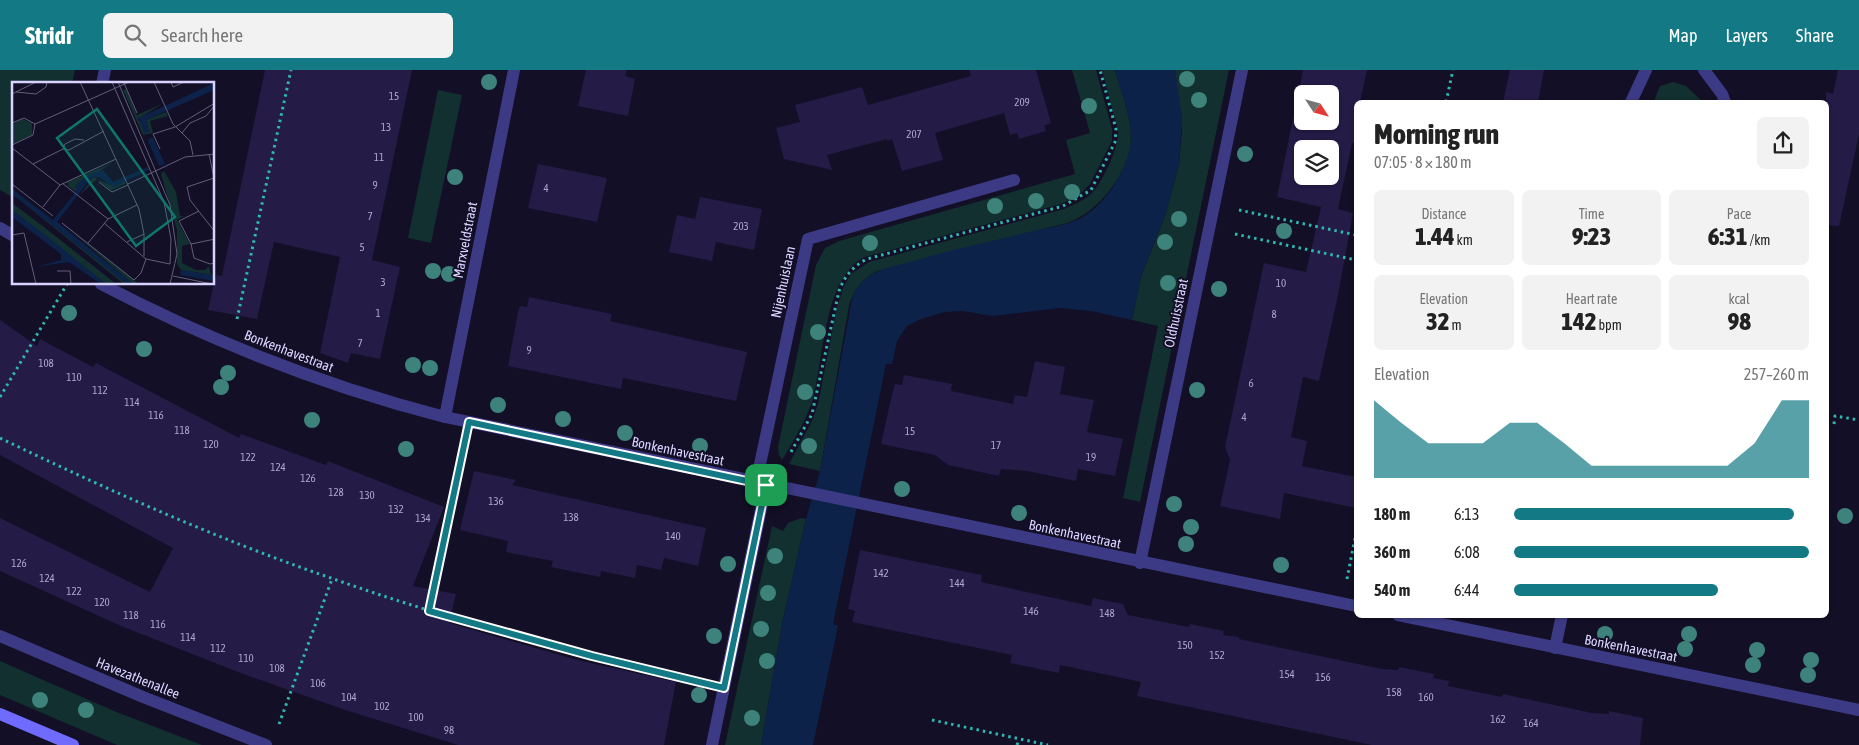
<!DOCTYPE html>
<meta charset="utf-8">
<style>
body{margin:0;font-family:"Asap Condensed",sans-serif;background:#f2f2f2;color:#222;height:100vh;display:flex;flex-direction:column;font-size:19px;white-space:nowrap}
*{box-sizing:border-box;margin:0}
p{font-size:16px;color:#767676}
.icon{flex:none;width:28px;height:28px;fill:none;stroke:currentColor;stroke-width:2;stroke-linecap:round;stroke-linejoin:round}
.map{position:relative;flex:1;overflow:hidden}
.sheet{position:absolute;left:1354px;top:30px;width:475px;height:518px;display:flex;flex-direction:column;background:#fff;border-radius:8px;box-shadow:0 1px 4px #0004}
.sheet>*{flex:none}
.needle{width:32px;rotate:126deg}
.buttons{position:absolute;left:1294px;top:15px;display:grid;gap:10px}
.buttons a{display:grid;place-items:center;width:45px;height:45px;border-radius:8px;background:#fff;box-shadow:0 1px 4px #0004;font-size:25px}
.pin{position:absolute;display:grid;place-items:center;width:42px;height:42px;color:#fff;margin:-21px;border-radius:10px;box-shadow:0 2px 8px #0006}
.round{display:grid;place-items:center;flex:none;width:52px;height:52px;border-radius:8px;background:#f2f2f2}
.overview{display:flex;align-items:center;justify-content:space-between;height:85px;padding:0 20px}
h1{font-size:28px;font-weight:800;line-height:38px}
.stats{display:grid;grid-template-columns:repeat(3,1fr);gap:8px;height:85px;padding:5px 20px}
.stats div{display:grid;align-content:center;border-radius:8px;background:#f2f2f2;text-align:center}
.stats b{font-size:25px;font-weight:800}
.stats small{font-size:14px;font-weight:400}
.stats p{font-size:14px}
.chart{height:140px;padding:10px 20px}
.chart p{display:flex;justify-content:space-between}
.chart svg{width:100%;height:90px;margin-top:5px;fill:#137a85;opacity:.7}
ul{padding:0 20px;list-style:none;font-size:16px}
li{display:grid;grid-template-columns:80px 60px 1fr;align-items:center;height:38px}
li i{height:12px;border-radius:6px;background:#137a85}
header{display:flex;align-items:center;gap:30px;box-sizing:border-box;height:70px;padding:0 25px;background:#137a85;color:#fff}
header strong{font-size:24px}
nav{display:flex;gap:28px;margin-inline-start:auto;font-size:18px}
.search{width:350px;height:45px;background:#f2f2f2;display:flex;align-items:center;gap:12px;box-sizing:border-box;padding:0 18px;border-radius:8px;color:#767676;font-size:19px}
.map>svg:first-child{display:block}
</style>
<header>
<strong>Stridr</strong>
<div class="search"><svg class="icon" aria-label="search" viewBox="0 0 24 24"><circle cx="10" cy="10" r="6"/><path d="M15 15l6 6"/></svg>Search here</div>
<nav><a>Map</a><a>Layers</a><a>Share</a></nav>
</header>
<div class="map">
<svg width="1859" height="675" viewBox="0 0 1859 675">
<rect width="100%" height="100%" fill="#130f26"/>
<g fill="#12302f">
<path d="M0,0h75l-3,14h-58v114l-14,-8z"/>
<path d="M1072,0h24l16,59v12l-22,43 -12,12 -17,8 -196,53c-41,19 -41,101 -52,142 -7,22 -19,41 -31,61l-3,-5 -1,-8 38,-182 9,-17 14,-7 236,-67 -9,-34 24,-7z"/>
<path d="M1102,0h13c6,21 16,46 16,68 0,33 -33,75 -64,85l-190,48c-16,9 -23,18 -28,35l-29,165 -31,-7 23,-43 6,-17 19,-97 7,-21 7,-12 18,-12 195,-53c9,-4 19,-8 27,-15 11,-11 29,-48 27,-64z"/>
<path d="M1175,0h54l-89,432 -17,-4 35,-172 -26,-6 9,-43 25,-64 13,-49 3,-35z"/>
<path d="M1673,12l13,4 17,16h-57l1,-2 7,1 6,-15z"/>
<path d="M438,20l24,5 -31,148 -23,-5z"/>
<path d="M801,448l5,1 -23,100 -22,126h-36l47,-219 11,5 5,-8z"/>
<path d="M0,591l114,50 88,34h-85l-117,-50z"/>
</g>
<path fill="#0c2248" d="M1115,0h60l7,48 -3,46 -13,49 -25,64 -9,43 -41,-9 -32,-3 -67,8 -29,-5 -19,1 -23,7 -14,7 -10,15 -5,23h-6l-53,260 5,2 -25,119h-52l22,-126 23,-100 14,-48 33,-177c15,-25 35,-26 61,-33 39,-12 79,-20 119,-30 14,-3 30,-5 44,-11 27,-12 51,-50 54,-79 1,-23 -10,-49 -16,-71z"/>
<g fill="#241b47" fill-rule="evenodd">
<path d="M265,0h147l-40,190 28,7 -20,92 -29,-6 -3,10 -28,-10 20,-96 -66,-15 -17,77 -49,-9 8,-35 6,1z"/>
<path d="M586,0h41l-2,6 10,3 -7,37 -50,-10z"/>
<path d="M969,0h67l15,53 -7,3 2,5 -27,8 -2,-6 -7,2 -6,-22 -69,20 8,27 -41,11 -10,-32 -5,2v-2l-60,16 5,15 -48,-11 -8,-31 24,-6 -5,-17 67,-18 6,18 103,-29z"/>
<path d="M1303,0h64l-7,32h-4v41h-4l-14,66 15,4 -15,82 -19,86 -16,-4 -12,60 16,4 -5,25 54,11v31l-72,-15 -4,26 -60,-13 10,-46 -5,-13 39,-184 42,9 15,-65 -44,-10zM1302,24h28v27h-28zM1302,79h28v27h-28z"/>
<path d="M1510,0h34l-6,32h-35z"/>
<path d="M1838,0h21v64l-20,92 -13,-1v-133l7,2z"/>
<path d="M538,94l69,14 -10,44 -69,-14z"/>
<path d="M700,127l62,12 -8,41 -38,-8 -4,19 -43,-9 8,-37 18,4z"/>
<path d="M529,227l83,17 -2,7 137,31 -11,49 -113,-23 -2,11 -113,-23 10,-54 2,-6 7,1z"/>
<path d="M0,250l37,26 3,-7 53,28 3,-4 143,75 2,-4 85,31 2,-4 116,46 -31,79 43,8 -7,29 128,37 99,22 -12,63h-206l-113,-35 -107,-38 -117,-46 -121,-55v-53l150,74 23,-44 -173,-93z"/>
<path d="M1035,291l30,6 -5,27 34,6 -7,32 36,7 -8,37 -37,-7 -2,12 -49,-10 -26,-2 -2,7 -51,-11 -13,-10 -54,-11 12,-54 2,-6 7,1 2,-10 48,9 -1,7 62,13 2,-9 12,2z"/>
<path d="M474,401l42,9 -4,5 194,43 -8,38 -34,-8 -3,12 -24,-5 -2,13 -34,-7 -1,6 -49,-10 2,-6 -47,-9 2,-11 -48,-11z"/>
<path d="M860,480l122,25 -1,7 110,24 2,-8 30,6 5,11 61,12 1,-3 34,7 -1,4 16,2v2l143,30 16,1 1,-3 35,7 -1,4 16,3 -1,5 54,11 1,-3 89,19 17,1v-3l34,7 -3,27h-268l-235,-49 4,-14 -81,-17 -1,8 -49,-10 2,-8 -160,-33 3,-11 -7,-2z"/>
</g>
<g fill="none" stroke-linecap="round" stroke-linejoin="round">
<g stroke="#2fb8b0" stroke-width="3" stroke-dasharray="2.5 4" stroke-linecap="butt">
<path d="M1446,32l7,-32"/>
<path d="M1239,140l117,25"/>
<path d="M1235,164l121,26"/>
<path d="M237,249l54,-249"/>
<path d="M0,327l67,-113"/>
<path d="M1834,354l1,-8 24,4"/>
<path d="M0,368c108,52 217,101 331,140 120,43 244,74 368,104"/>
<path d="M791,382l21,-38 27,-123c5,-14 14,-25 28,-32l196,-53 28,-16 24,-48 1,-13 -16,-59"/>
<path d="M1347,509l9,-46"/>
<path d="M429,541l34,-163"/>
<path d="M932,650l116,25"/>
<path d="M279,654l53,-145"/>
<path d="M1017,675l2,-6"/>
</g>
<g stroke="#3d3a85" stroke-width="12">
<path d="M1704,0l18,24 3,8"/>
<path d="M102,14l3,-14"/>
<path d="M1631,32l15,-32"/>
<path d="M0,158l14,8"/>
<path d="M101,214c109,57 224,102 344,133l911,189"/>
<path d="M445,347l69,-347"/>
<path d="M756,413l52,-244 206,-59"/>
<path d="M1140,493l102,-493"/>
<path d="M1398,545l461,95"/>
<path d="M0,566l143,61 123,48"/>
<path d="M1555,578l7,-33"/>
<path d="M712,675l54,-260"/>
</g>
<path stroke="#6f6bff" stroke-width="12" d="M0,644l73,31"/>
</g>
<g fill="#3d827b">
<circle cx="1187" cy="9" r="8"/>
<circle cx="489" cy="12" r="8"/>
<circle cx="1199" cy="30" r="8"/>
<circle cx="1089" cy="36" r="8"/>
<circle cx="1245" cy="84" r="8"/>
<circle cx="455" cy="107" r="8"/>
<circle cx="1072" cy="122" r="8"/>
<circle cx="1036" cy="131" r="8"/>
<circle cx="995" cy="136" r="8"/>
<circle cx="1179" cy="149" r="8"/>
<circle cx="1284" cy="161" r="8"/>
<circle cx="1165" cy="172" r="8"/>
<circle cx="870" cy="173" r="8"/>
<circle cx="433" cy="201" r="8"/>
<circle cx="449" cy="204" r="8"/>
<circle cx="1168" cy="213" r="8"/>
<circle cx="1219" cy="219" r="8"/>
<circle cx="69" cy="243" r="8"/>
<circle cx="818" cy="262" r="8"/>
<circle cx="144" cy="279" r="8"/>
<circle cx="413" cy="295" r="8"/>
<circle cx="430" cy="298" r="8"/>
<circle cx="228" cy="303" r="8"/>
<circle cx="221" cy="317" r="8"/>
<circle cx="1197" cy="320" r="8"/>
<circle cx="805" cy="322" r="8"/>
<circle cx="498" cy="335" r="8"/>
<circle cx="563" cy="349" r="8"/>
<circle cx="312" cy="350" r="8"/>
<circle cx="625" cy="363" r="8"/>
<circle cx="700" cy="376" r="8"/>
<circle cx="809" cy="376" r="8"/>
<circle cx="406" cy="379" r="8"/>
<circle cx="902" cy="419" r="8"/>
<circle cx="1174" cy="434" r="8"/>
<circle cx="1019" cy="443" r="8"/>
<circle cx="1845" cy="446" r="8"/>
<circle cx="1191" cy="457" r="8"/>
<circle cx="1186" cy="474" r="8"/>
<circle cx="775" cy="486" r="8"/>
<circle cx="728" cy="494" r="8"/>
<circle cx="1281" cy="495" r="8"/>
<circle cx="768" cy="523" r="8"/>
<circle cx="761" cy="559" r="8"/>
<circle cx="1605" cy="564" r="8"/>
<circle cx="1689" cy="564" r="8"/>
<circle cx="714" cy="566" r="8"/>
<circle cx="1685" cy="579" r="8"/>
<circle cx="1757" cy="580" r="8"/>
<circle cx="1811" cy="590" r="8"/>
<circle cx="767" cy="591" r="8"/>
<circle cx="1753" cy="595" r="8"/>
<circle cx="1808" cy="605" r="8"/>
<circle cx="699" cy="625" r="8"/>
<circle cx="40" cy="630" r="8"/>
<circle cx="86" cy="640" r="8"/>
<circle cx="752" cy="648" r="8"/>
</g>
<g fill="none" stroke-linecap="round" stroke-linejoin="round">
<g stroke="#fff" stroke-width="10">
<path id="route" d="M469,352l297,63 -42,203 -132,-32 -163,-45z"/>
</g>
<use href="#route" stroke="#137a85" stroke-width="6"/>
</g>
<g text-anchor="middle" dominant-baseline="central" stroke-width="4" stroke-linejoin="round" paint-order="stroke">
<g font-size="11" fill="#aca6d1">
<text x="394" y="26">15</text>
<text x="1022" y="32">209</text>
<text x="386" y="57">13</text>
<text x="914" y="64">207</text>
<text x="379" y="87">11</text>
<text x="375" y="115">9</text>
<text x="546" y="118">4</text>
<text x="370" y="146">7</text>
<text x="741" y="156">203</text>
<text x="362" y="177">5</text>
<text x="383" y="212">3</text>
<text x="1281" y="213">10</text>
<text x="378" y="243">1</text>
<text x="1274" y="244">8</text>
<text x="360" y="273">7</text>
<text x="529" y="280">9</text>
<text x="46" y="293">108</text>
<text x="74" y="307">110</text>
<text x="1251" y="313">6</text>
<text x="100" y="320">112</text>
<text x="132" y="332">114</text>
<text x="156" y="345">116</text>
<text x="1244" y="347">4</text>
<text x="182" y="360">118</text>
<text x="910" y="361">15</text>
<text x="211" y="374">120</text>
<text x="996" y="375">17</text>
<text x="248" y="387">122</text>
<text x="1091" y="387">19</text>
<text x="278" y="397">124</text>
<text x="308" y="408">126</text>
<text x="336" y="422">128</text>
<text x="367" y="425">130</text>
<text x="496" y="431">136</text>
<text x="396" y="439">132</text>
<text x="571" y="447">138</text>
<text x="423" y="448">134</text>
<text x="673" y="466">140</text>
<text x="19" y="493">126</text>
<text x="881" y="503">142</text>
<text x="47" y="508">124</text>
<text x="957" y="513">144</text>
<text x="74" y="521">122</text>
<text x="102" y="532">120</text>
<text x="1031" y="541">146</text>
<text x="1107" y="543">148</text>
<text x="131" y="545">118</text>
<text x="158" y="554">116</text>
<text x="188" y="567">114</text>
<text x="1185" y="575">150</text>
<text x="218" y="578">112</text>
<text x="1217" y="585">152</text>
<text x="246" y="588">110</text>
<text x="277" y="598">108</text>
<text x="1287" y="604">154</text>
<text x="1323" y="607">156</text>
<text x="318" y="613">106</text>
<text x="1394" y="622">158</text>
<text x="349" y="627">104</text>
<text x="1426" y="627">160</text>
<text x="382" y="636">102</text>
<text x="416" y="647">100</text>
<text x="1498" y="649">162</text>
<text x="1531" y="653">164</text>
<text x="449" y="660">98</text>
</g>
<g font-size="14" fill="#d9d4ff" stroke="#130f26">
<text transform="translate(465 170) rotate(-79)">Marxveldstraat</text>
<text transform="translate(783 212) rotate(-78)">Nijenhuislaan</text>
<text transform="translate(1176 243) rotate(-78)">Oldhuisstraat</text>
<text transform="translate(289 281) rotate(21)">Bonkenhavestraat</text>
<text transform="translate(678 381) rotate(12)">Bonkenhavestraat</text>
<text transform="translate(1075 464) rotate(12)">Bonkenhavestraat</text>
<text transform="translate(1631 578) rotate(11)">Bonkenhavestraat</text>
<text transform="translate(138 608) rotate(22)">Havezathenallee</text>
</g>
</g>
<g transform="translate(12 12)">
<rect width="202" height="202" fill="#130f26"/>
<path d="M114,7l11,26 25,-11 -24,15 11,13 -3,-12 20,-8 2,4 -18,5 3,12 -10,2 -20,-45zM10,37l10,4v12l-20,9v-20zM101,81l-36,21 -1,8 -8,-6 -1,-4zM152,89l12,21 4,24h4l-7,4 13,24 -8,2v17l14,7h9l4,-4 2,9 -30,-5 -4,-6v-34l-16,-56zM81,95l21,10 11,-6v3l-14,6 -14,-11 -17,16zM0,112l57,43 58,47h-3zM0,121l32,24 72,57h-10l-94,-74zM46,138l77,61 4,3h-6z" fill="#12302f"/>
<path d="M202,1v7l-68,30 3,12 -5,1 -5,-15zM138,56h3l12,26 -6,2 -11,-25zM136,85l1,3 -36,17 -14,-10h-7l-35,45 76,62h-6l-115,-90v-5l41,31 23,-28 1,-8 13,-10 13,-4 10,12zM0,128l31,23 63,51h-5l-32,-22 -33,5 25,-7v-6l-49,-37zM169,188l33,5v6l-34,-6z" fill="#0c2248"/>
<path fill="none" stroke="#625e7d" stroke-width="1" d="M68,0l59,127 5,25v22M106,0l52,123 7,49 -7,30M142,0l19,42 17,17 3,14M159,0l2,5 11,-5M112,1l13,30M4,10l20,2 10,-7 1,-5h-7M0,12l24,-12M0,41l12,-5 11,6M23,42l94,-42M170,51l8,-10 16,-7 9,-11M72,58l-9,-1 -10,5 -2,5 6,1 35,-19M0,63l21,-10 2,-11M0,66l48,37M148,67l-7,-15 22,-7 40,-24M197,72l5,24M21,82l30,-15M202,96l-27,9 3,13 25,32M87,100l13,10 16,-7M50,101l46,36M0,102l41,32M116,102l57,-27 30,-3M31,125l17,-22 56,-26M187,129l-20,10 12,23 3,14 16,6 5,-1M50,141l72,57 7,-7 5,-14M92,141l42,36 24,5 1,-25 -7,-37 -52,-120M0,153l12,-2 12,51M115,160l17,-8M76,161l20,-24 29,-14M179,162l24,-5M45,189h13l1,13M161,194l39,8"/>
<path fill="#0f766e" fill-opacity="0.15" stroke="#0f766e" stroke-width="2.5" d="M85,27l78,108 -39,29 -79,-108z"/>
<rect width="202" height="202" fill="none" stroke="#d9d4ff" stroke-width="2.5"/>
</g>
</svg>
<div class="buttons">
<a><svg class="needle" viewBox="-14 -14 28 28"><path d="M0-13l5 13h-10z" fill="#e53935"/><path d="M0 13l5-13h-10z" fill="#767676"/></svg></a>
<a><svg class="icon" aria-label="layers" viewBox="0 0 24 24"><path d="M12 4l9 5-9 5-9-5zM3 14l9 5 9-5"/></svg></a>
</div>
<div class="pin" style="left:766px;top:415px;background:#1e9e55"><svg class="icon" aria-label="arrive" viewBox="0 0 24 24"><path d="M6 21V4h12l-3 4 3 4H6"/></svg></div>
<section class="sheet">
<div class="overview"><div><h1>Morning run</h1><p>07:05 · 8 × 180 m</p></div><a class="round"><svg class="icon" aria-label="share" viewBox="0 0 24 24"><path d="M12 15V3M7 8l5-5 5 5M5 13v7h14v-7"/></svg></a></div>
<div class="stats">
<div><p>Distance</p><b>1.44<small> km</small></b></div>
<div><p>Time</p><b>9:23</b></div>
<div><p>Pace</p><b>6:31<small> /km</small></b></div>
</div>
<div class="stats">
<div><p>Elevation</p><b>32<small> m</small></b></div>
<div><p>Heart rate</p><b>142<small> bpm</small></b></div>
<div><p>kcal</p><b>98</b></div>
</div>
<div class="chart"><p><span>Elevation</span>257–260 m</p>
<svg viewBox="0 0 160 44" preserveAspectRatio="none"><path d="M0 44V6L10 17L20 27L30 27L40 27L50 17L60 17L70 27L80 38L90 38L100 38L110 38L120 38L130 38L140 27L150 6L160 6V44z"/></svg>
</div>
<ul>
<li><b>180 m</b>6:13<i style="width:95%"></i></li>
<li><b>360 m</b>6:08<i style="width:100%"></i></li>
<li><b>540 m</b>6:44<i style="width:69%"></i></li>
</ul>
</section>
</div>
